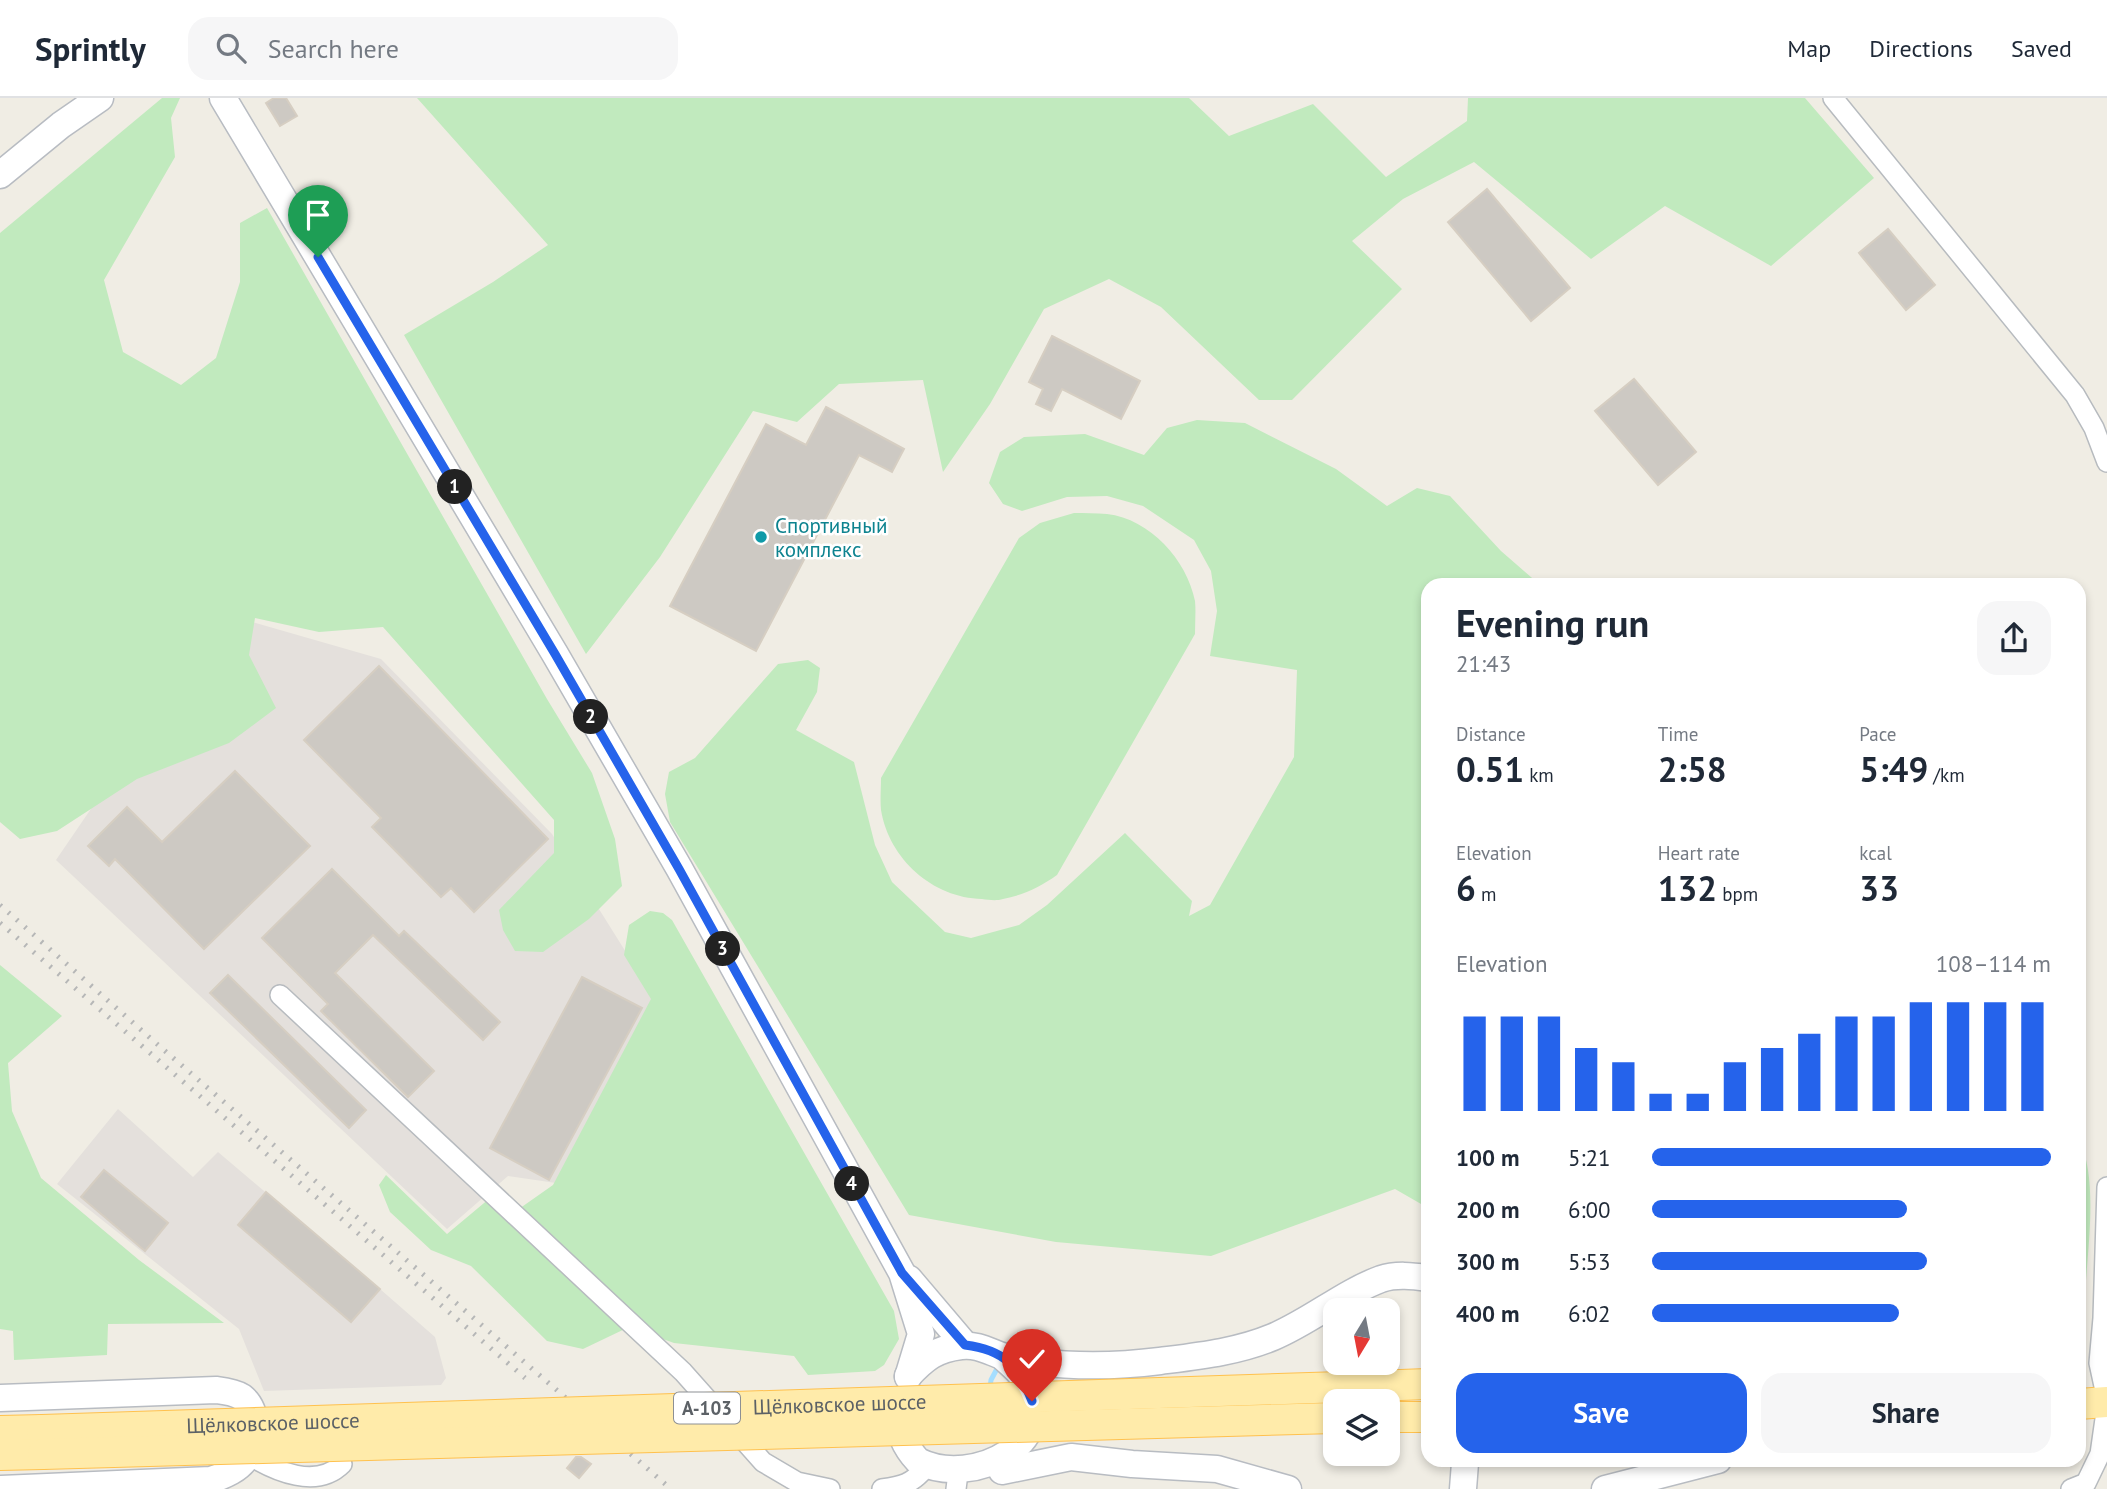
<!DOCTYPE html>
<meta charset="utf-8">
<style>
body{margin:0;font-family:"PT Sans",sans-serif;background:#f6f6f7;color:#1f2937;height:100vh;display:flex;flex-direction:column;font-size:26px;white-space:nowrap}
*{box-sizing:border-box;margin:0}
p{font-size:23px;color:#747a83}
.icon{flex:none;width:38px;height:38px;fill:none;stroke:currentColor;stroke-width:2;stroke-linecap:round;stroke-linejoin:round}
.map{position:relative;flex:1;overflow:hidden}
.panel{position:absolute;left:1421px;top:480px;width:665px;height:889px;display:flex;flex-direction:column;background:#fff;border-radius:21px;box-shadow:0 4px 10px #0003}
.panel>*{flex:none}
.needle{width:46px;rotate:190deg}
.fabs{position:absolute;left:1323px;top:1200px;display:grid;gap:14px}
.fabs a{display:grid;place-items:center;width:77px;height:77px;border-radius:14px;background:#fff;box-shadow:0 4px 10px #0003;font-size:35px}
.pin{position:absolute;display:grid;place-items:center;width:60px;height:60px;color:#fff;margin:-72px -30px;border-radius:50% 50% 50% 0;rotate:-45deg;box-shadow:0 0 7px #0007}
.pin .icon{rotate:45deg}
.km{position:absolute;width:35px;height:35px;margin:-18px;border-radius:50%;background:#222;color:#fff;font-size:19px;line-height:35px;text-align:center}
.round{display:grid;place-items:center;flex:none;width:74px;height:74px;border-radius:21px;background:#f6f6f7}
.overview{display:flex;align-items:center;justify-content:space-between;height:119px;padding:0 35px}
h1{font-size:38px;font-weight:600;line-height:52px}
.stats{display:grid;grid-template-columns:repeat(3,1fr);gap:10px;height:119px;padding:7px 35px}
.stats div{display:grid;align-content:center}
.stats b{font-size:35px;font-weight:600}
.stats small{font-size:19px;font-weight:400}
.stats p{font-size:19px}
.chart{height:196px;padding:14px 35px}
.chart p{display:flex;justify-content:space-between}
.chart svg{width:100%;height:126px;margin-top:7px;stroke:#2563eb;stroke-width:6}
.action{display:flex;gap:14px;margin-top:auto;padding:14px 35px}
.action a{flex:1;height:80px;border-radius:21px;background:#2563eb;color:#fff;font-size:28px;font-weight:600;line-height:80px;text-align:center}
.action a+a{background:#f6f6f7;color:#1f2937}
ul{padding:0 35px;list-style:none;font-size:23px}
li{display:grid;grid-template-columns:112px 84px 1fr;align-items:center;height:52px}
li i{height:18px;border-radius:9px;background:#2563eb}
header{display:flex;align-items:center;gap:42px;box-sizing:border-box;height:98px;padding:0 35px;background:#fff;border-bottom:2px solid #e0e1e3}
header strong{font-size:33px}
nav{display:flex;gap:38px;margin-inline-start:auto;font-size:24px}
.search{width:490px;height:63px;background:#f6f6f7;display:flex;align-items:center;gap:18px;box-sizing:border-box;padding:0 24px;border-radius:21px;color:#747a83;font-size:26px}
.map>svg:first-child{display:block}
</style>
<header>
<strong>Sprintly</strong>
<div class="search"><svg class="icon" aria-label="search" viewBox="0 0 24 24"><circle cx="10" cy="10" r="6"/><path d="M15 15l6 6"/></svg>Search here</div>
<nav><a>Map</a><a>Directions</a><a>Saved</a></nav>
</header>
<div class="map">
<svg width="2107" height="1391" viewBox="0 0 2107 1391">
<rect width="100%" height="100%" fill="#f0ede4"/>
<g fill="#e4e0dc">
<path d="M245,522l136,39 171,175 102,163 -98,186 -48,-7 -61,53 -391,-369 58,-85z"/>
<path d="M118,1011l75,68 25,-25 162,137 55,48 11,41 -5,7 -177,6 -25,-62 -182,-145z"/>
</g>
<g fill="#c1eabe">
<path d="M162,0h18l-9,20 4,39 -71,123 19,72 58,33 35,-27 24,-76v-59l27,-15 280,491 45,74 23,66 7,47 -33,33 -46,33 -28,-1 -12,-21 -4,-20 55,-57v-33l-171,-193 -64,5 -64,-14 -6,37 27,53 -47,35 -92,36 -80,52 -37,8 -20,-17v-589z"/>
<path d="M417,0h772l40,38 84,-32 73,73 81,-56 1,-23h337l69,80 -103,88 -106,-60 -74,53 -117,-97 -71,37 -51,42 50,48 -110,111h-33l-98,-93 -52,-28 -65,30 -54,95 -47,68 -20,-92 -84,4 -42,38 -44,-11 -93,146 -74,97 -182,-319 89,-53 55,-37z"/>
<path d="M1197,322l48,3 91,46 51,37 30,-18 33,8 51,55 38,33h-111v624l-33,-19 -184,67 -155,-14 -147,-27 -239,-393 -5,-28 4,-22 26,-14 83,-94 30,-4 12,8 -3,24 -21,38 58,32 21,83 17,37 53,50 26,6 48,-13 28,-20 78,-72 67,68 -3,15 21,-11 84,-148 3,-87 -87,-14 7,-45 -6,-40 -17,-31 -51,-34 -36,-10 -40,1 -45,14 -19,-7 -14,-21 11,-31 24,-15 61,-3 59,21 23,-27z"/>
<path d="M1074,415c11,0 22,0 33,1 43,5 80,46 88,87 1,10 0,22 0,33l-138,241c-17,12 -33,20 -54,24 -6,2 -14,1 -21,0 -49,-1 -93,-40 -101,-89 -1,-10 0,-22 0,-32l138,-240 21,-15z"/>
<path d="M650,813l13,2 9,7 222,391 5,28 -15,26 -9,6 -67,4 -14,-19 -120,-13 -45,-16 -46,22 -36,-8 -76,-75 -40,-16 -41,-38 -11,-27 7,-10 61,59 49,-41 20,18 37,-26 98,-186 -27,-44 5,-30z"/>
<path d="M0,867l62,51 -54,47 4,48 29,67 98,82 85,63 -116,1 -1,31 -93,5 -1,-29 -13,-2z"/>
<path d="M2079,1042c20,38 8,113 6,156h-6z"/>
</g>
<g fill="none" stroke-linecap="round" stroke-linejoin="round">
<path stroke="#a5deff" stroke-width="5" d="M990,1290l1,-8 8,-15"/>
</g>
<g fill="#cdc9c3" stroke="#d6cec2" stroke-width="2">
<path d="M274,0h12l11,18 -17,10 -14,-23z"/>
<path d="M1487,91l83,99 -39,33 -83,-99z"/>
<path d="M1888,131l47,56 -29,25 -47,-57z"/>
<path d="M1052,238l88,45 -19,38 -59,-30 -11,22 -15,-7 7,-15 -14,-7z"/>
<path d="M1634,281l62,73 -38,33 -63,-74z"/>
<path d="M826,309l78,42 -12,23 -33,-17 -103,196 -86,-45 96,-182 40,21z"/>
<path d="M379,568l169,173 -74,73 -23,-24 -10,9 -69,-70 9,-9 -77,-78z"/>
<path d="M235,673l75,75 -106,103 -89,-90 -6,7 -21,-20 39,-39 35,35z"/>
<path d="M332,771l67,67 5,-5 96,91 -17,18 -110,-105 -38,38 99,98 -26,26 -87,-86 7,-7 -66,-66z"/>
<path d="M228,877l138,135 -17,18 -139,-135z"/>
<path d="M582,879l60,31 -93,172 -59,-32z"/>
<path d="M104,1072l64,53 -23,28 -64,-54z"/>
<path d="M266,1094l114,97 -29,33 -113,-97z"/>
<path d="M576,1359h5l10,7 -12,14 -12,-10z"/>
</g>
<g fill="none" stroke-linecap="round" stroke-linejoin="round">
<g stroke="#b7bbbf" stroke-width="22">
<g id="street">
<path d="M1833,0l242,297 19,33 13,34"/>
<path d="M280,897l403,377 80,90 34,20 33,7"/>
<path d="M2107,1089l-4,131 -4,45 8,37"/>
<path d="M249,1357c27,17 68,34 93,9"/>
<path d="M882,1391c20,-3 30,-5 43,-21"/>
<path d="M956,1391l1,-8"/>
<path d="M2071,1391l15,-6 14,-29 7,-49"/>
</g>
</g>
<g stroke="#b8bcc2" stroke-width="29">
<g id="secondary">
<path d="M223,0l332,556 124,214 223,405 19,61 -13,43"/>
<path d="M0,77l61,-50 39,-27"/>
<path d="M909,1181l56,66"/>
<path d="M908,1278c17,-18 28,-27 53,-30 16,-2 27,5 41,10 11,4 25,5 36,6 40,5 82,4 122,-1 39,-5 77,-9 113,-24 38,-16 70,-44 108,-58 15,-5 32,-3 47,-1"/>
<path d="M0,1300l216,-8c8,1 18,2 26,7 16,13 17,45 5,60 -9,13 -22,18 -36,23l-210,9"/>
<path d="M898,1315c0,19 7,34 20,48 55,28 149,-20 104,-85 -5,-7 -13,-13 -19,-19"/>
<path d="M1002,1373l69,-14 61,7 85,5 71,20"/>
<path d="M1463,1391l2,-26 -2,-3"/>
<path d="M1605,1391l113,-29"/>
</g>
</g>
<g stroke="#ffc14e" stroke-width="32">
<g id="primary">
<path d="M1372,1288l56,-2"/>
<path d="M2079,1306l28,-2"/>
<path d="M1388,1319h40"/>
<path d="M0,1333l42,-1"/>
<path d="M0,1357l43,-1"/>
</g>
</g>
<use href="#street" stroke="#fff" stroke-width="19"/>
<use href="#secondary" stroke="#fff" stroke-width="26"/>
<use href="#primary" stroke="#ffebaa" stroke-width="30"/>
<g stroke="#b6b7b7" stroke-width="5" stroke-dasharray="2 9" stroke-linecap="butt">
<path d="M0,807l157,139 514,445"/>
<path d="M0,825l525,455"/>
</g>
<g stroke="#ffc14e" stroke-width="32" stroke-linecap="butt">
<g id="primary-bridge">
<path id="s1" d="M42,1332l1330,-44"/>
<path d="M43,1356l1292,-36"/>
</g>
</g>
<use href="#primary-bridge" stroke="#ffebaa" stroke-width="30"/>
</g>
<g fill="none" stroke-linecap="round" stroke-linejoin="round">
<g stroke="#fff" stroke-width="14">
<path id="route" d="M318,159l237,397 124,215 223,404 63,72c40,5 53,21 67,56"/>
</g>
<use href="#route" stroke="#2563eb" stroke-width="9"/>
</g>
<circle fill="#0f9aa8" stroke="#fff" stroke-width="2.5" cx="761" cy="439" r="7"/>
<g text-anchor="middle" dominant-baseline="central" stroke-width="5" stroke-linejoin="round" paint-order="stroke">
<rect fill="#fff" stroke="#8d9094" stroke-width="2" x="674" y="1294.5" width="66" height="31" rx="5"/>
<g font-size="19" font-weight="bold" fill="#5c6166">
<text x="707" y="1310">А-103</text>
</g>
<g font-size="21" fill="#0d838f" stroke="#fff" text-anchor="start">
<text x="775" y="427">Спортивный<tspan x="775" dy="24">комплекс</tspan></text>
</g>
<g font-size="21" fill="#5c6166" stroke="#fff">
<text stroke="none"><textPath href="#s1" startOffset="798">Щёлковское шоссе</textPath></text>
<text stroke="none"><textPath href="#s1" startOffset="231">Щёлковское шоссе</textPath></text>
</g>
</g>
</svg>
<div class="fabs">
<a><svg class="needle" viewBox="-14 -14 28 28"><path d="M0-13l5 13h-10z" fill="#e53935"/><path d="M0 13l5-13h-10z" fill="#747a83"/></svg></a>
<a><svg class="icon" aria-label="layers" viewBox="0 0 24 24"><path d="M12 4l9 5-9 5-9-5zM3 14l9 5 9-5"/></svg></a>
</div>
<div class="pin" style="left:318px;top:159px;background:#1e9e55"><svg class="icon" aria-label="arrive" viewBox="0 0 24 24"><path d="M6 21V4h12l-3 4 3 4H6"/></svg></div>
<div class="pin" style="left:1032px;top:1303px;background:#d93025"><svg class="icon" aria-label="check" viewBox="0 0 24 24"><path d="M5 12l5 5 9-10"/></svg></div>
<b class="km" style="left:455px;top:389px">1</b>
<b class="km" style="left:591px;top:619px">2</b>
<b class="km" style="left:723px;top:851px">3</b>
<b class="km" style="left:852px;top:1086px">4</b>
<section class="panel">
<div class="overview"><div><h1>Evening run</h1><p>21:43</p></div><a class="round"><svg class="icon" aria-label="share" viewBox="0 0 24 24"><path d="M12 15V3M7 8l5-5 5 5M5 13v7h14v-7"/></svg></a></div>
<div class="stats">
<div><p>Distance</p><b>0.51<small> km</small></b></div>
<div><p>Time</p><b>2:58</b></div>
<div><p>Pace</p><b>5:49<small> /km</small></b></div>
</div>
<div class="stats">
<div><p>Elevation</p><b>6<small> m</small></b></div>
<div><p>Heart rate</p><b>132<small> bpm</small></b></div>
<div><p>kcal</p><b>33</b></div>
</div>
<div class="chart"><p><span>Elevation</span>108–114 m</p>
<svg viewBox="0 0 160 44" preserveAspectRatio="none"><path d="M5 44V11M15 44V11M25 44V11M35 44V22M45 44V27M55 44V38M65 44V38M75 44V27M85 44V22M95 44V17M105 44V11M115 44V11M125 44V6M135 44V6M145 44V6M155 44V6"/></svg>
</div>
<ul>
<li><b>100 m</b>5:21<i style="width:100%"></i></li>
<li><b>200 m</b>6:00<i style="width:64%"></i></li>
<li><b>300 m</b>5:53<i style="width:69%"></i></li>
<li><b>400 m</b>6:02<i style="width:62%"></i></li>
</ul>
<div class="action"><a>Save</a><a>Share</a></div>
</section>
</div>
